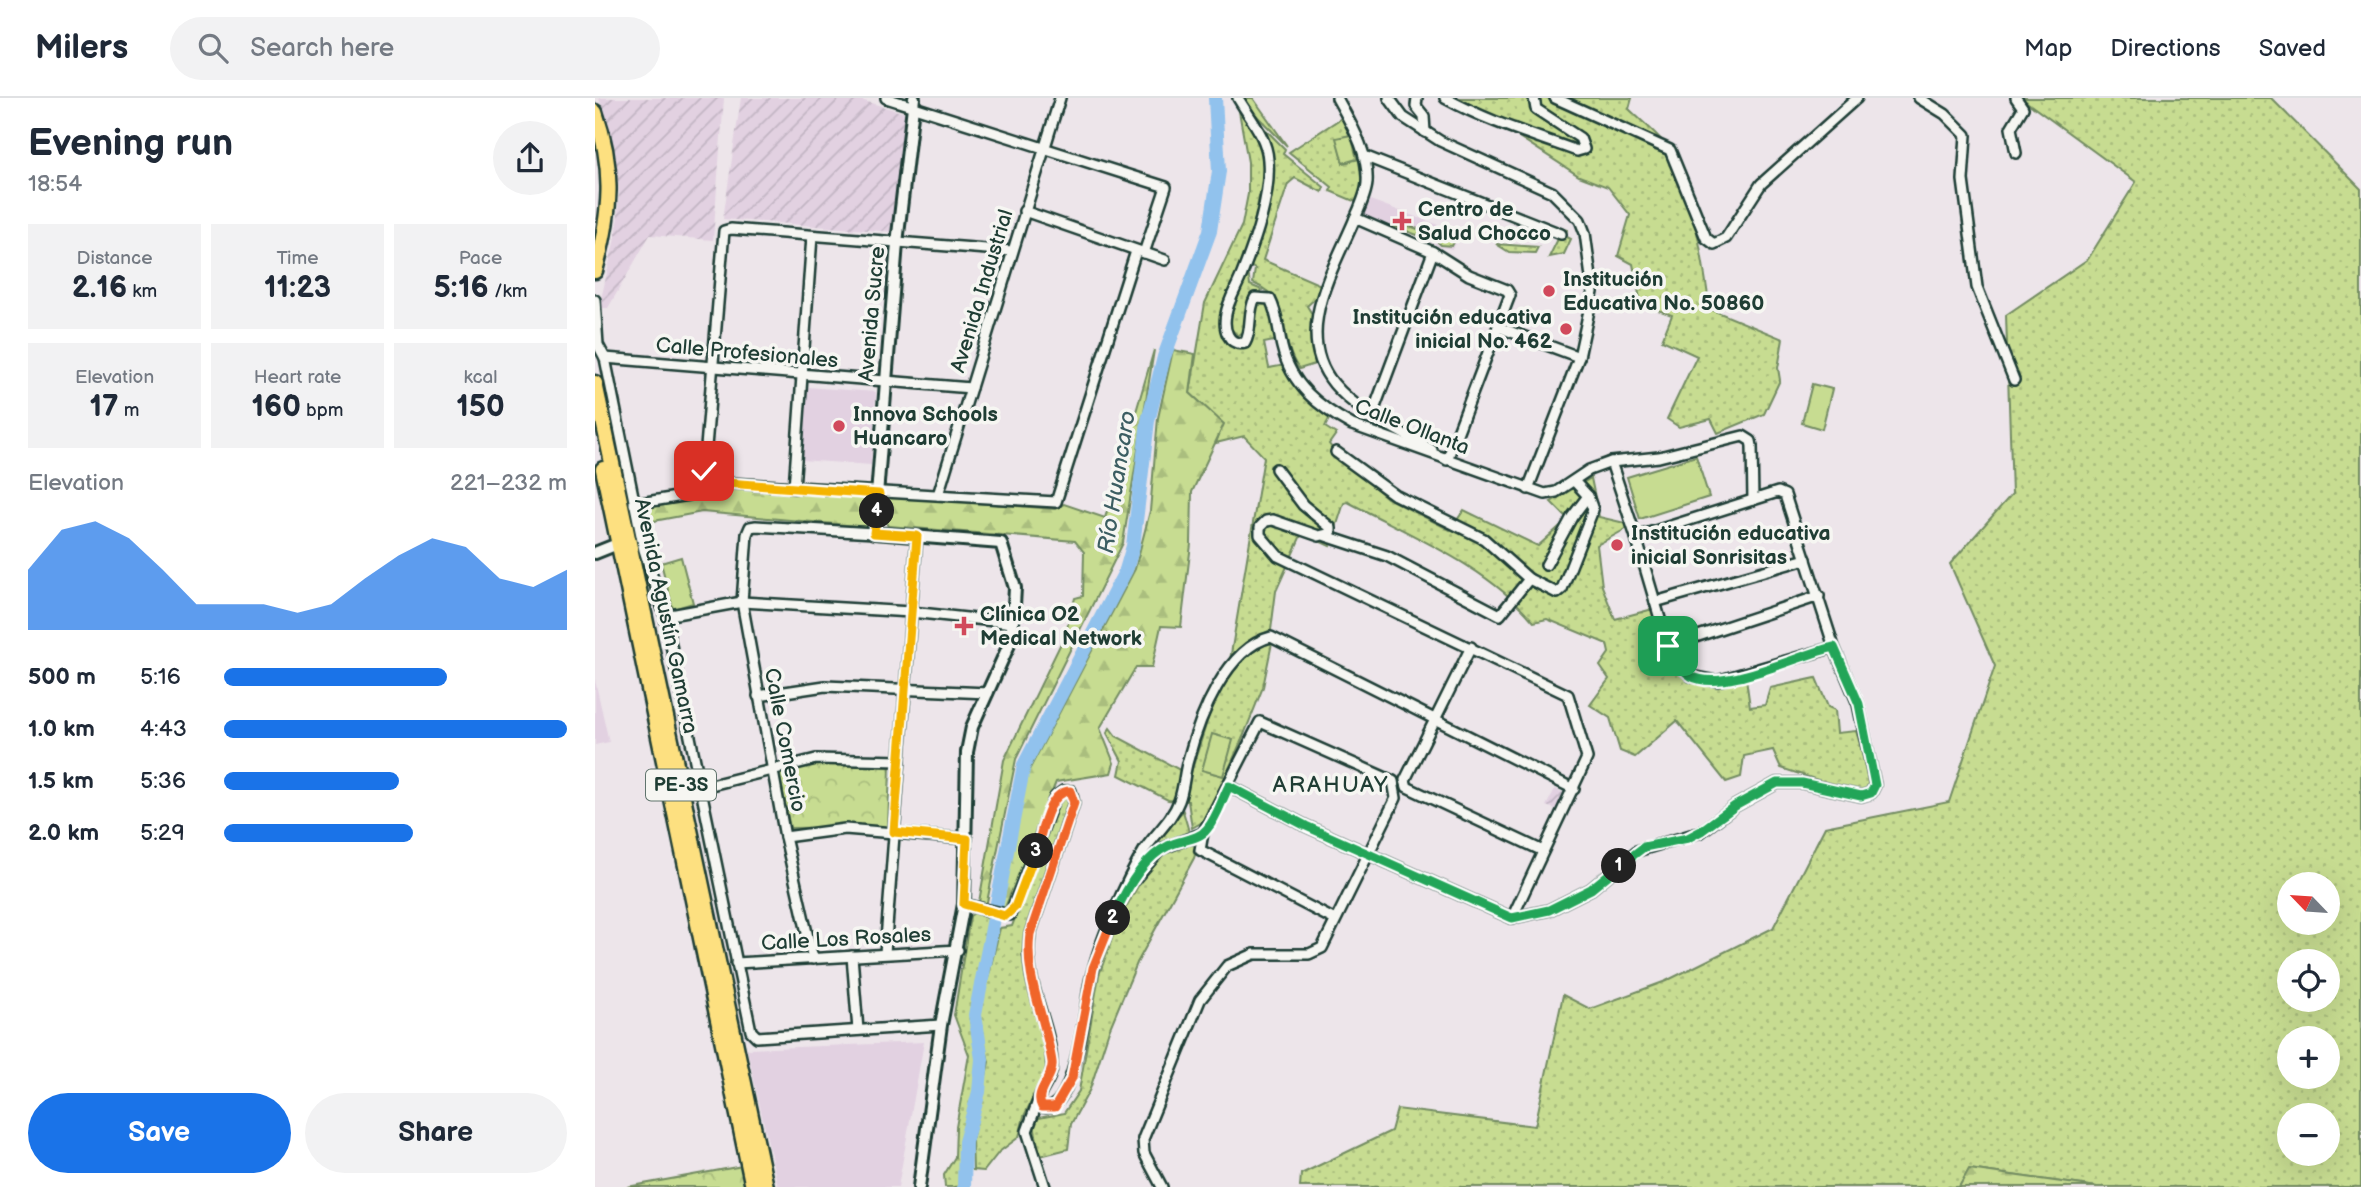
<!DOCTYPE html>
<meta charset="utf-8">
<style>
body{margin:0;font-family:"Balsamiq Sans",sans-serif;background:#f2f2f3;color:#1f2937;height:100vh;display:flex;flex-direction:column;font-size:26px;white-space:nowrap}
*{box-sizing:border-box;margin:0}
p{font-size:23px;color:#747a83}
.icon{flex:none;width:38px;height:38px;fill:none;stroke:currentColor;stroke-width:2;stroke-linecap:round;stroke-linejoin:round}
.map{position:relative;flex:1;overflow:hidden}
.details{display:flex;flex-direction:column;background:#fff;width:595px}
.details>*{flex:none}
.needle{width:46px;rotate:295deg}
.tools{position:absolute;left:1682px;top:774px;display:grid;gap:14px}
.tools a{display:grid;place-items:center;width:63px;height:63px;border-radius:50%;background:#fff;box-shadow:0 7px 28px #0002;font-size:35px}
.pin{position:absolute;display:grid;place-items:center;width:60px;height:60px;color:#fff;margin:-30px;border-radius:14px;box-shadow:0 4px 10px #0006}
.km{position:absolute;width:35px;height:35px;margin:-18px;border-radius:50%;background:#222;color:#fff;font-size:19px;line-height:35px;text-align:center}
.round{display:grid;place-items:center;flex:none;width:74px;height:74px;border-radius:37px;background:#f2f2f3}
.head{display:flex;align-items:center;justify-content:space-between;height:119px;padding:0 28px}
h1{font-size:38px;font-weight:800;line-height:52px}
.figures{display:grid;grid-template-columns:repeat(3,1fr);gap:10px;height:119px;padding:7px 28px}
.figures div{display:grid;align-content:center;border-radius:0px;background:#f2f2f3;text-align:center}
.figures b{font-size:30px;font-weight:800}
.figures small{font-size:19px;font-weight:400}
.figures p{font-size:19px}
.chart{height:196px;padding:14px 28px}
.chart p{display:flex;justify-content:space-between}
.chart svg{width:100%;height:126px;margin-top:7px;fill:#1a73e8;opacity:.7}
.cta{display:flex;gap:14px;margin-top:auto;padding:14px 28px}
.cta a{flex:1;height:80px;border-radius:42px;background:#1a73e8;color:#fff;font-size:28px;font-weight:800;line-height:80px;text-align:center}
.cta a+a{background:#f2f2f3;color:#1f2937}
ul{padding:0 28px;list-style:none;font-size:23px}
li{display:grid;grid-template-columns:112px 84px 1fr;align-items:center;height:52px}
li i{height:18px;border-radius:9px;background:#1a73e8}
header{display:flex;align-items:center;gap:42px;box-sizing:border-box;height:98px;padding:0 35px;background:#fff;border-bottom:2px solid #e0e1e3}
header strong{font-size:33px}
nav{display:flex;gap:38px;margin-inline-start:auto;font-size:24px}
.search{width:490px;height:63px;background:#f2f2f3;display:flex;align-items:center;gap:18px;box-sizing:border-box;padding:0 24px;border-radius:38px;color:#747a83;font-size:26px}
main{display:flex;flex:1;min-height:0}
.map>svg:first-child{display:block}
</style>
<header>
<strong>Milers</strong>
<div class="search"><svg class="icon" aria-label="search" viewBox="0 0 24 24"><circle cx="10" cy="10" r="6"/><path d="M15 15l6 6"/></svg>Search here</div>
<nav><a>Map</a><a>Directions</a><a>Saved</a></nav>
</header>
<main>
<section class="details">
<div class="head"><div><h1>Evening run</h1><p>18:54</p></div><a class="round"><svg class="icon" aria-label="share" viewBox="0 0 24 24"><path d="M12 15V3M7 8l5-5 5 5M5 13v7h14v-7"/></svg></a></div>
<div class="figures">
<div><p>Distance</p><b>2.16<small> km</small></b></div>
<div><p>Time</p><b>11:23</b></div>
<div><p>Pace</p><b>5:16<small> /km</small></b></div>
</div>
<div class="figures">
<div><p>Elevation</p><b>17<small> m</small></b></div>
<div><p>Heart rate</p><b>160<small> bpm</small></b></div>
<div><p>kcal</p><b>150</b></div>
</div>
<div class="chart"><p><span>Elevation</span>221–232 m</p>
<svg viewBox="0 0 160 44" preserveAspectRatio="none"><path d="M0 44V23L10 9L20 6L30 12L40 23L50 35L60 35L70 35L80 38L90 35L100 26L110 18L120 12L130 15L140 26L150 29L160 23V44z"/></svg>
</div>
<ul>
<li><b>500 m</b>5:16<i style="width:65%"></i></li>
<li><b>1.0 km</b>4:43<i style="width:100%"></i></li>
<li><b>1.5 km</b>5:36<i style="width:51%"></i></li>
<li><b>2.0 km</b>5:29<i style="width:55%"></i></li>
</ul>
<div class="cta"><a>Save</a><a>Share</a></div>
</section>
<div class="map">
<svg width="1766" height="1089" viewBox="0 0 1766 1089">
<defs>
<pattern id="industrial-furrows" width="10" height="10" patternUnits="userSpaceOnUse" patternTransform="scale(1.75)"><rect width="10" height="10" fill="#e2d1e1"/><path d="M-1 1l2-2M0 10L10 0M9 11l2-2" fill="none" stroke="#c1b4c2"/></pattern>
<pattern id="grass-dots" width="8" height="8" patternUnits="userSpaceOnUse" patternTransform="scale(1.75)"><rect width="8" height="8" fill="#c7dc91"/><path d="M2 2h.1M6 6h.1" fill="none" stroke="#aabe7e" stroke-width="1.8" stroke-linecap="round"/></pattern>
<pattern id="forest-firs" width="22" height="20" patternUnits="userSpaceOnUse" patternTransform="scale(1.75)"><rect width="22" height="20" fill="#c7dc91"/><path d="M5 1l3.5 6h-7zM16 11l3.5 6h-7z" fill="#aabe7e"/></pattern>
<pattern id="park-crowns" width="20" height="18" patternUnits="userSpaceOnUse" patternTransform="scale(1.75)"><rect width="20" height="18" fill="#c7dc91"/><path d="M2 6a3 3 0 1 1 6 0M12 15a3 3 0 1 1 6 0" fill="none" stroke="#aabe7e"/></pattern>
</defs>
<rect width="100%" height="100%" fill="#ede5ea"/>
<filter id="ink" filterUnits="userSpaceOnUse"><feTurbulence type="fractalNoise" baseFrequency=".0143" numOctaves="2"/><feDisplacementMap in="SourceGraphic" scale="14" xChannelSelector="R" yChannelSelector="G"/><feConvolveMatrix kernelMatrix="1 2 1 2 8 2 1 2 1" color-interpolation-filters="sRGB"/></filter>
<g filter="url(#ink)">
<g fill="#e2d1e1">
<path d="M775,102l90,33 -2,8 -6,8 -12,-2 -15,-9 -62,-23z"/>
<path d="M212,289l69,5 -5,73 -70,-5z"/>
<path d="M0,582l14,62 -14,3z"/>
<path d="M329,944l-26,145h-120l-31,-138z"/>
</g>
<g fill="url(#industrial-furrows)">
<path d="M4,0h125l-11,142 -63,-5 -42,73h-9l18,-79 2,-37 -4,-39z"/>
<path d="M146,0h113l51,15 -12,119 -170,-13z"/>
<path d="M960,691l11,5 -8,16 -12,-4z"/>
</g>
<g fill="url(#grass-dots)" stroke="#738c62" stroke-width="2" fill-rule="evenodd">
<path d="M647,0h11l34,48 -31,-31h-4z"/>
<path d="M864,0h173l-3,11c11,11 26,22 35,34 30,42 38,115 46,166l73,30 -5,29 2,12 -16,34 -46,19 -7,-14 -32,8 -12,-8 30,-63 -35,-16 10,-25 -31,-11 -8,-40 -15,-8 12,-41 -22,-28 -29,-11z"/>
<path d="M1426,0h250l90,91v998h-264l-127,-18 -11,18h-659l1,-13 90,-43 6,-22 138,17 28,-131 27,14 76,-28 107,-53 52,-101 124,-25 46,-136 -45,-102 62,-70 -6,-179 82,-56 48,-77zM1694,786h38v38h-38zM1694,863h38v38h-38zM1694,940h38v38h-38zM1694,1017h38v38h-38z"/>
<path d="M644,13l9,11 12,22 4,28 -14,71 -27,65 4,32 22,3 5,-10 3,-29 5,-3 6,2 11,37 -15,3 5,25 16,-3 47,48 -7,14 11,7 -7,10 7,9 51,45 63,32 14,-20 74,36 30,-27 -17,-17 40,-24 8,39 34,8 -36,20 5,41 13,33 38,-10c17,53 35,76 93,69l4,29 15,-2 5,-17 46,-10 12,29 7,3 2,23 19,-2 14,46 -4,14 -24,-3 -61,-20 -8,-18 -29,6 -3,21 -15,5 -49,-61 -42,36 -15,-6 -10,-33 -20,-13 19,-26 -9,-13 9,-13 -2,-9 -60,-25 -13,3c-47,-56 -122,-86 -186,-120l-4,1 -14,43 -28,-13 -26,58 -5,39 -19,9 -22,21 34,-203 -20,-21 -28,7 7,-19 -33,-31 15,-90 37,-78 6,-31v-32z"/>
<path d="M748,19l8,18 -14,4 6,24 16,-4 3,28 -6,15 -26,-11 2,-4 -43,-35z"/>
<path d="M661,22l29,29 -2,5 41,33 -2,5 -27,-14 -7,6 -25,76 58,25 -3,11 -11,10 8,13 -3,14 3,31 -16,5c-24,-34 -2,-67 -46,-86l2,-14 -5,-3c13,-33 28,-77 22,-112 -2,-12 -10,-23 -16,-34z"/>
<path d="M801,123l30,11 -1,6 -32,-12z"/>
<path d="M850,131l13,5 -6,12 -11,-1 -4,-4z"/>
<path d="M968,131l4,1 -2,6 6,3 -7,15 -15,3z"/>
<path d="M901,146l42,3 -3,6 -26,-1z"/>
<path d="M653,172l2,15 12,5 -14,9 -3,31 -7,6 -8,-8 -1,-10z"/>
<path d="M678,540l-10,49 -20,50 -37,83 -14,8 -4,-27h-6l35,-111 29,-38z"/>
<path d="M515,630l6,8 64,34 -4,31 -8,-1 -49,-25 3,-14 -15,-28z"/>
<path d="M470,699l3,4 -41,128 -5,26 26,104 -2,13 -22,44 -5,21 -20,15 -15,19 -11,-1 -1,-30 17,-78 -10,-46 21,-88 12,-2 47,-122z"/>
<path d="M588,713l7,24 -29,9 -27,33 14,-30z"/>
<path d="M586,747h17l-4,13 -57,105 -28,67 -19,59 -19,35 -3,25 -28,7 -6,-31 5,-7 25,-5 15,-22 20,-116 20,-56 30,-52 17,-16z"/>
<path d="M379,815l15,6 -19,101 8,38 -1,27 -17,65v37h-15l-1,-12 11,-18 1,-30 13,-72 -15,-40 16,-99z"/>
</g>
<g fill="url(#forest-firs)" stroke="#738c62" stroke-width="2">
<path d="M559,252l-31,193 -107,216 -30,148 -7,-5 25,-142 61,-125 10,-37 8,-2 1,-44 -9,-11 -187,-15 -4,-7 3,-23 168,13 9,-5 41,14z"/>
<path d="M578,252l22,4 -5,39 34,31 -32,68 -1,52 -10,83 -20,-1 -9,41h-16l-36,61 14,35 -3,10 -55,9 -54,133 -4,-1 30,-142 107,-203 15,-58 8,-93z"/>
<path d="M119,389l157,8 -3,32 -166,-15 -59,11 -6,-16 68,-13z"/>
<path d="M1374,1071l128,18h-138z"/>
</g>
<g fill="url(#park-crowns)" stroke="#738c62" stroke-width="2">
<path d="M229,665l66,4 -2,60 -98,1 -11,-55z"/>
<path d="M153,1067l4,22h-125z"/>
</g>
<g fill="#c7dc91" stroke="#738c62" stroke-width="2">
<path d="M756,37l6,24 -14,4 -7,-25z"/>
<path d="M1217,286l20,5 -10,40 -20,-6z"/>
<path d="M1101,358l13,41 -69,22 -13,-42z"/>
<path d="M86,459l12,46 -20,6 -12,-46z"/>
<path d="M617,636l21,6 -10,36 -21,-6z"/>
</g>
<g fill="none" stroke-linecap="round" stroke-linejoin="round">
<path stroke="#91c2ed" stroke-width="14" d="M369,1089l1,-45 14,-50 3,-33 -7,-44 49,-250 102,-195 7,-24 15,-125 16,-64 46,-126 9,-60 -4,-73"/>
<g stroke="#1f3d34" stroke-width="14">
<g id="minor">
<path d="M291,0l280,89 -22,66"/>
<path d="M643,0c11,19 29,39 30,62 3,37 -13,81 -26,114 -5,13 -14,27 -16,40 -3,15 2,32 19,29 8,-14 2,-30 10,-45l15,1c8,15 8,31 12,48 9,38 37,60 70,78l193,69 11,-2 33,-22 22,-8 48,-5 84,-21 8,5 1,5 1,54"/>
<path d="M742,0c14,26 32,54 30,85 -1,13 -9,28 -14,40 -21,49 -60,112 -19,161 25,30 66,46 98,66"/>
<path d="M794,0l14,19 37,24 112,51 28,28 5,13 8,59 -14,65 -51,132"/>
<path d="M822,0l-1,8 8,10 1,16"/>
<path d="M850,0c46,25 83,35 132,53l7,-2 -4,-11 -44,-29 -2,-11"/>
<path d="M960,0l115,52 36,88 8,6 12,-6 35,-54 96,-86"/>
<path d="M1324,0l26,16 21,21 -3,45 14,107 37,93"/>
<path d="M1421,0l7,10 -12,20 5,25"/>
<path d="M769,58l197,78"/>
<path d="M429,113l141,49"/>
<path d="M760,120l78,34 36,23 38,15 3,5 -63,165 -3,-2"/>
<path d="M0,202l3,45 7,13 39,192 21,66 86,415 6,6 184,-12"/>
<path d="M903,229l81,30"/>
<path d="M10,260l366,30"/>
<path d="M777,317l61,-163"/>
<path d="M741,354l59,43 89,44 45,40"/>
<path d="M1016,364l25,75"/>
<path d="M681,371l27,36 28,23v5l-12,3 -46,-16 -7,1 -6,6v8l18,21 290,139 19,63 -75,160"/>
<path d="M117,384l-7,-4 -1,-7 20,-240 7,-2 281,22"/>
<path d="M199,390l18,-252"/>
<path d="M343,397l122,-397"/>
<path d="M39,406l55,-9 23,-13 344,20 80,-251"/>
<path d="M731,438l61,20 113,59 29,-36 28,14 5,-4 31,-79 -5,-14 -14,-15"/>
<path d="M951,467l26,-48 16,-21"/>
<path d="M1060,504l151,-43"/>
<path d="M70,518l77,-14 169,10 102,11"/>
<path d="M1073,548l151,-50"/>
<path d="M876,549l-66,133 2,7 136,64"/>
<path d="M163,598l67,-10 163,7"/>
<path d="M634,688l77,40 206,92 37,-8 42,-21 46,-38 64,-19 34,-26 42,-23h25l59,13 10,-3 4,-8 -17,-81 -24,-57 -49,-152 -7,-3 -142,45 32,109 11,18 12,12 26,5 117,-34"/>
<path d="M104,690l117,-29 84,2"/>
<path d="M190,739l60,-8 122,10"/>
<path d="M540,781l26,-30 42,-16"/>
<path d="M369,806l46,11 45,-118 8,-6h8l3,12 -44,131c-7,52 21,86 22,132 0,13 -11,23 -14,35l4,6c33,9 43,-102 48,-125 8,-38 35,-100 55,-133 11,-16 27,-29 34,-48 5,-13 5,-28 9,-41 11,-42 38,-112 83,-123l303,152"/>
<path d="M290,855l32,-417"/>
<path d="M257,858l6,74"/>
<path d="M218,861l-28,-122 -43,-235 5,-68 3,-7 6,-1 118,7"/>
<path d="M141,865l222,-13"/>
<path d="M443,1003l-11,30 18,56"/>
<path d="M567,1089l-18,-34 -1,-14 57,-139 27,-34 27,-12h55l13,-6 74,-150 -3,-17 -133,-59 -57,111 -3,17 135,70"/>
</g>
</g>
<g stroke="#1f3d34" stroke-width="16">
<g id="tertiary">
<path d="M319,0l-17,145 -23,290 127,10 14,45 -2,35 -5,24 -36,80 -5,25 -3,152 -23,121 -22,162"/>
<path d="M0,455l30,-12"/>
</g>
</g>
<g stroke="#1f3d34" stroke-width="19">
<g id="trunk">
<path d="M0,14c20,57 16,101 0,159"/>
<path d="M0,285l171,804"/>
<path d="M8,371l150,718"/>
</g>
</g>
<use href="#minor" stroke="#f6f6f2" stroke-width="9"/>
<use href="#tertiary" stroke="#f6f6f2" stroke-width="10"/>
<use href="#trunk" stroke="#fde080" stroke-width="14"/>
</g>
</g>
<g fill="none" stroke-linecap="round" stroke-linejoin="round" filter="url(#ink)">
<g stroke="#fff" stroke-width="14">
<path id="split-1" d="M1024,768l25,-19 44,-9 13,-7 34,-25 42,-23h25l59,13 10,-3 4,-8 -16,-81 -25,-57c-34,7 -112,47 -143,29 -11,-7 -17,-20 -23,-30"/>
</g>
<g stroke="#fff" stroke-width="14">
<path id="split-2" d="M518,820c11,-25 29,-60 55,-72 12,-7 30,-5 39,-17 10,-11 15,-30 22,-43l77,40 206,92 37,-8 42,-21 28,-23"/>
</g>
<g stroke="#fff" stroke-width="14">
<path id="split-3" d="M441,753c6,-18 12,-60 34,-60l4,12 -44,131c-6,45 16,84 22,128 2,17 -19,29 -10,45h13l17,-29 21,-110 20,-50"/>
</g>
<g stroke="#fff" stroke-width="14">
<path id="split-4" d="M282,413l-3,22 43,3 -23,296 73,7 -3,65 41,12 10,-9 21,-56"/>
</g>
<g stroke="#fff" stroke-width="14">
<path id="split-5" d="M109,373l1,7 7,4 167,12 -2,17"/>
</g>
<use href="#split-1" stroke="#22a559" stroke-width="9"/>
<use href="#split-2" stroke="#22a559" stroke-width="9"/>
<use href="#split-3" stroke="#f0652b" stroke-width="9"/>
<use href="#split-4" stroke="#f5b400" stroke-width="9"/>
<use href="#split-5" stroke="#f5b400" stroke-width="9"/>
</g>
<g fill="#d1495b" stroke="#f6f6f2" stroke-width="2.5">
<path d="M803.5 112.5h7v7h7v7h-7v7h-7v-7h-7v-7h7z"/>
<circle cx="954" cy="193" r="7"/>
<circle cx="971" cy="231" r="7"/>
<circle cx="244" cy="328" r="7"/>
<circle cx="1022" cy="447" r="7"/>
<path d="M365.5 517.5h7v7h7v7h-7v7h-7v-7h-7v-7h7z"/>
</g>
<g text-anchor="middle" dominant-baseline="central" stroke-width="7" stroke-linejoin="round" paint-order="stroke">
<rect fill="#f6f6f2" stroke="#60746d" stroke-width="2" x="51" y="671.5" width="70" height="31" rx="5"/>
<g font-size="19" font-weight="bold" fill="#1f3d34">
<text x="86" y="687">PE-3S</text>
</g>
<g font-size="21" font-weight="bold" fill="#1f3d34" stroke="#f6f6f2" text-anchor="start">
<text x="823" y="111">Centro de<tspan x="823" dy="24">Salud Chocco</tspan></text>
<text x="968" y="181">Institución<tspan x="968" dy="24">Educativa No. 50860</tspan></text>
<text x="957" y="219" text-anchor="end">Institución educativa<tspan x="957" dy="24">inicial No. 462</tspan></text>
<text x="258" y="316">Innova Schools<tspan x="258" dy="24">Huancaro</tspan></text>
<text x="1036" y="435">Institución educativa<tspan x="1036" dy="24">inicial Sonrisitas</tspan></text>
<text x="385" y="516">Clínica O2<tspan x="385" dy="24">Medical Network</tspan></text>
</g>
<g font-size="21" fill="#1f3d34" stroke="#f6f6f2">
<text transform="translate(387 193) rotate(-73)">Avenida Industrial</text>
<text transform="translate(277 216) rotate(-85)">Avenida Sucre</text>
<text transform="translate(152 255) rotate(5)">Calle Profesionales</text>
<text transform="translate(817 329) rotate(21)">Calle Ollanta</text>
<text transform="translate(71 518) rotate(78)">Avenida Agustín Gamarra</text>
<text transform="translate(190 642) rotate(79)">Calle Comercio</text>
<text transform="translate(251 841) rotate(-3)">Calle Los Rosales</text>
</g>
<g font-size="23" font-style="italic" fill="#3c5e62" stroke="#f6f6f2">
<text transform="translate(522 384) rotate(-81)">Río Huancaro</text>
</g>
<g font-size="23" letter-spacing="2" fill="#1f3d34" stroke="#f6f6f2">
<text x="736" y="687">ARAHUAY</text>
</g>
</g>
</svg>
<div class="tools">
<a><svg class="needle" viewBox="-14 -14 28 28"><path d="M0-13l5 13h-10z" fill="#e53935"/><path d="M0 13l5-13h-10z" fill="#747a83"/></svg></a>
<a><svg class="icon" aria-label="locate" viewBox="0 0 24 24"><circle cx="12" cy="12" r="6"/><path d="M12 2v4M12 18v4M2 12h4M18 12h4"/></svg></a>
<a>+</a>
<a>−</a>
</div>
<div class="pin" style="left:1073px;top:548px;background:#1e9e55"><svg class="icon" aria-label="arrive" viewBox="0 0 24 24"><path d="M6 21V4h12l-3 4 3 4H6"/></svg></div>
<div class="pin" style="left:109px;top:373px;background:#d93025"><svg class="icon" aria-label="check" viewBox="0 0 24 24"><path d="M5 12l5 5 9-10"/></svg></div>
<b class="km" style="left:1024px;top:768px">1</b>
<b class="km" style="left:518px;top:820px">2</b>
<b class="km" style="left:441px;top:753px">3</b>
<b class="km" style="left:282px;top:413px">4</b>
</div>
</main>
